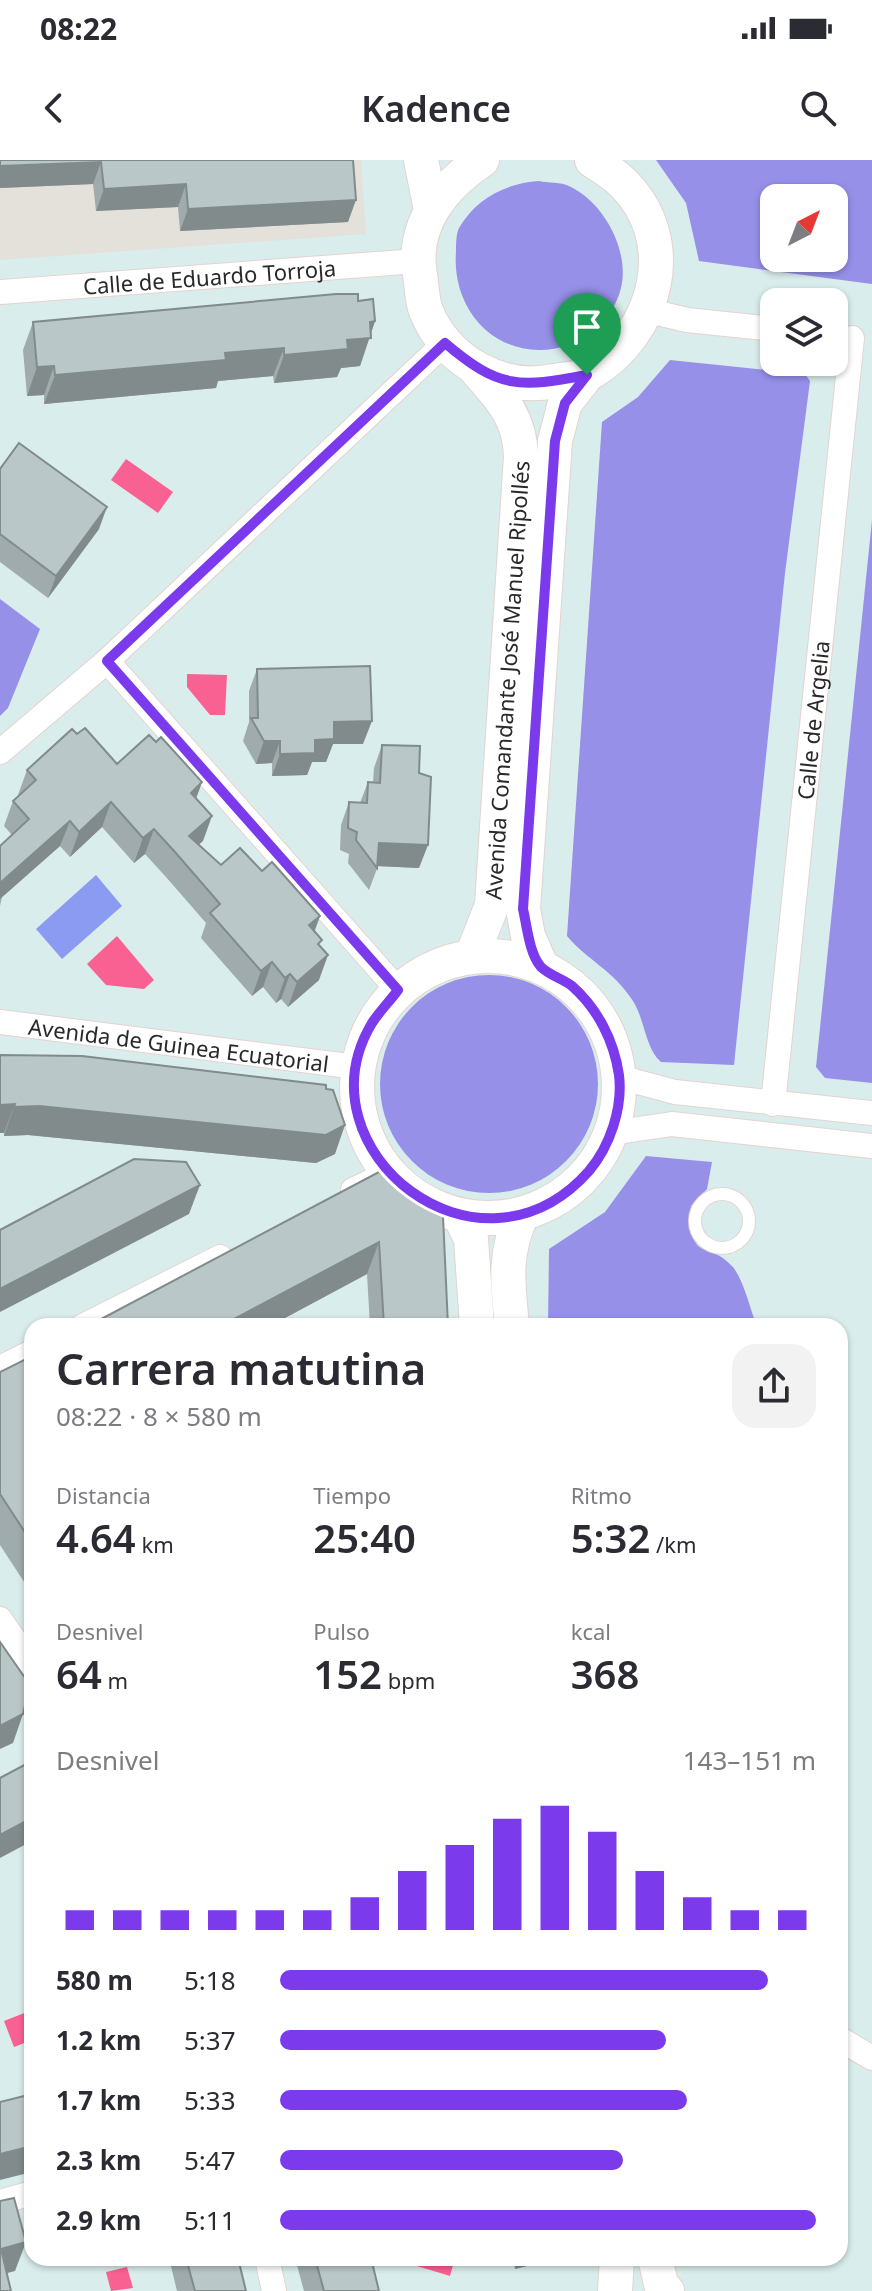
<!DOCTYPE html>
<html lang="es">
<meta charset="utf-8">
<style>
body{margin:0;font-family:"Noto Sans",sans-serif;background:#f2f2f3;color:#2b2b33;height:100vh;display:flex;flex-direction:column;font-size:30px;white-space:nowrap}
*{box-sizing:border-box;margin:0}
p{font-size:26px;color:#7c7c81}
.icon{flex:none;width:44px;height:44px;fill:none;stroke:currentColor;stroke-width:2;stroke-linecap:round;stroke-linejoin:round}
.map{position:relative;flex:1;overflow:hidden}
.side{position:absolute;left:24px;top:1158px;width:824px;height:948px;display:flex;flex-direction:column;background:#fff;border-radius:24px;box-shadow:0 2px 6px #0004}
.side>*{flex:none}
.needle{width:52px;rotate:42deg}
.buttons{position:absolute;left:760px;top:24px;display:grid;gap:16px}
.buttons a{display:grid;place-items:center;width:88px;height:88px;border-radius:16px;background:#fff;box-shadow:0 2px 6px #0004;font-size:40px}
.pin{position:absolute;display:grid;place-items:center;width:68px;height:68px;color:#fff;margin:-82px -34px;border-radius:50% 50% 50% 0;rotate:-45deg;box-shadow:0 0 8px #0007}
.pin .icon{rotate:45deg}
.round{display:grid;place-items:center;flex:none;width:84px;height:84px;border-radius:24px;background:#f2f2f3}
.overview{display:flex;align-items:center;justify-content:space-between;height:136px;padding:0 32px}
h1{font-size:44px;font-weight:600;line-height:60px}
.metrics{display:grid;grid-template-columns:repeat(3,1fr);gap:12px;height:136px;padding:8px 32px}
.metrics div{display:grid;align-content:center}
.metrics b{font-size:40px;font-weight:600}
.metrics small{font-size:22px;font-weight:400}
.metrics p{font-size:22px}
.chart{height:224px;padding:16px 32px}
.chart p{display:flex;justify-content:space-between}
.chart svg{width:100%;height:144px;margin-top:8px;stroke:#7c3aed;stroke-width:6}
ul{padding:0 32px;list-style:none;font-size:26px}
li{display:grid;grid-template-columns:128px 96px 1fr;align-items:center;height:60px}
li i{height:20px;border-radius:10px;background:#7c3aed}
.status{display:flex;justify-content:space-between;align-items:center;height:56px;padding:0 40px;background:#fff;direction:ltr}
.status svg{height:22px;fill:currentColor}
header{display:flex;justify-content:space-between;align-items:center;height:104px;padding:0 32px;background:#fff;font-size:36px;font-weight:600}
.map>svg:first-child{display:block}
</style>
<div class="status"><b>08:22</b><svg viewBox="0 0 49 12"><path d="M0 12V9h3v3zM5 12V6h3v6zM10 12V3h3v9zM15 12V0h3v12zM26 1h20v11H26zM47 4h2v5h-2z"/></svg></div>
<header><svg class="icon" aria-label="back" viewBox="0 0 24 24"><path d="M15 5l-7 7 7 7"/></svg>Kadence<svg class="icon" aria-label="search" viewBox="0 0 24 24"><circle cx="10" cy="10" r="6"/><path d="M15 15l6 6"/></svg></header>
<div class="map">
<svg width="872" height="2131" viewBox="0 0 872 2131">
<rect width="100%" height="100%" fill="#d9edec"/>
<path fill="#e4e1da" d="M0,0h361l5,74 -366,26z"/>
<g fill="#9690e9" fill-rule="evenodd">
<path d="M656,0h216v124l-173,-23 -13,-58zM774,38h60v60h-60z"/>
<path d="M539,21c9,2 22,1 30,5 35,16 61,65 52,102 -8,35 -46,63 -82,62 -54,-1 -87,-48 -83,-98 0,-7 0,-18 3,-24 17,-30 48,-45 80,-47z"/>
<path d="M670,200l135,14 5,7 -25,192 -51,492 -73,-3c-16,-14 -16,-42 -28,-61 -21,-32 -45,-40 -66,-65l35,-514 36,-25z"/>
<path d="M872,360v563l-47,-5 -9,-11z"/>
<path d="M0,439l40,30 -32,79 -8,8z"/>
<circle cx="489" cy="924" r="109"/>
<path d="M646,996l66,6 -5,27 -16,17c-1,61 15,31 42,61 11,14 17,42 24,59h-209l1,-77 56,-37z"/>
</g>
<path fill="#8a9bf1" d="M96,715l26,31 -60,53 -26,-30z"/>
<g fill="#f96192">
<path d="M126,299l47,33 -15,21 -47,-33z"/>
<path d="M187,514l40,1 -2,40h-15l-23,-28z"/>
<path d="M117,776l37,44 -10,9 -38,-4 -19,-21z"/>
<path d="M32,1850v30l-18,7 -10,-26z"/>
<path d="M419,2098h36l-5,18 -33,-10z"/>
<path d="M127,2107l6,21 -22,3 -5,-19z"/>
</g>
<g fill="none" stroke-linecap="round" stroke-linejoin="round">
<g stroke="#e4d3ce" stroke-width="14">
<circle id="lane" cx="722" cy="1061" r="27"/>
</g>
<g stroke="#e4d3ce" stroke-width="26">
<g id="street">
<path id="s1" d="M0,132l417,-31"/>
<path d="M649,151l38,9 87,9"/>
<path d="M107,501l291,329"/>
<path d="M0,592l107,-91 338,-318"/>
<path id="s2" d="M0,862l357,45"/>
<path d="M619,917l56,15 197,21"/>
<path id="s3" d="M773,944l79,-766"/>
<path d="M611,973l61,-9 200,22"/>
<path d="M353,1030l35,-17"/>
<path d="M83,1166l137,-69"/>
<path d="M0,1208l32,-16"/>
<path d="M0,1459l32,47"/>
<path d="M840,1879l32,19"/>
<path d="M0,2042l32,-9"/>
<path d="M267,2098l7,33"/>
</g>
</g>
<g stroke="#e4d3ce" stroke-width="36">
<g id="secondary">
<path d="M421,0l10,50"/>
<path d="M482,0c-39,26 -71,65 -62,115 2,12 2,26 6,36 21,51 76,81 128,70 12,-2 26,-2 36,-8 67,-39 92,-133 32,-191 -9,-9 -20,-15 -30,-22"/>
<circle cx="488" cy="927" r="131"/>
<path id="s4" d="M472,796l20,-51 29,-449c-1,-38 -20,-58 -44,-85"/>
<path d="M541,806l-13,-30 -5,-27 32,-468 10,-38 22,-28"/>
<path d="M460,1056l11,23 6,87"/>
<path d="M512,1166c-4,-43 -9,-71 10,-112"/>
<path d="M655,2098l6,26 6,7"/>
<path d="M615,2131l2,-33"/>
</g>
</g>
<use href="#lane" stroke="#fff" stroke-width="12"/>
<use href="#street" stroke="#fff" stroke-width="24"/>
<use href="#secondary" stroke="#fff" stroke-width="34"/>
</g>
<g fill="#9fabac">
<path d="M0,0h353l-5,62 -168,9 -2,-24 -82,4 -3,-27 -93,4z"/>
<path d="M358,141l17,20 -15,45 -19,2 -4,9 -63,6 -1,-7 -55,5 -2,7 -172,16v-9l-17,1 -4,-46 10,-28z"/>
<path d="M0,309l99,60 -51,69 -48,-36z"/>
<path d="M257,509l106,75h-30l-7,18h-14l-5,13 -35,1v-13l-16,1 -13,-23 6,-19v-31z"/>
<path d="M77,574l40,30 39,-22 46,40 -6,16 7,43 -4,3 22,21 41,6 58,45 -6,15 6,15 -1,34 -31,27 -7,-8 -5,4 -13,-16 -11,9 -51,-58 5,-15 -40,-46 -21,-23 -11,9 -32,-36 -32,30 -10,-11 -58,51 -2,9v-60l12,-11 -8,-9 9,-25 6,-5 -1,-1 9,-25z"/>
<path d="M382,585l37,28v95l-41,-2 -9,24 -21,-27 1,-9 -9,-4 1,-25 8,-23 11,1 8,-21 5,1 1,-15z"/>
<path d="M0,895l335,99 -19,9 -288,-28 -24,1z"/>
<path d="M379,1012l69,154h-78l-3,-52 -97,52h-182z"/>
<path d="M32,1196v238l-32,-49v-173z"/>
<path d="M169,2098h69l8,33h-69z"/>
<path d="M295,2098h76l8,33h-75z"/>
<path d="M512,2098h46l-43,11z"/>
</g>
<g fill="#828b8c">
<path d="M101,2l-8,22 -93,4v-22z"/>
<path d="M186,24l-8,23 -82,4 8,-22z"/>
<path d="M356,40l-8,22 -168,9 8,-22z"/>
<path d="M375,161l-15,45 -19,2 -4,9 -63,6 10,-28 63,-15 23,-18z"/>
<path d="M284,188l-11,28 -55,5 -2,7 -172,16 11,-29 170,-22z"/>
<path d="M54,206l-10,29 -17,1 10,-29z"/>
<path d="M107,347l-8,22 -51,69 8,-22z"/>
<path d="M372,561l-9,23h-30l-7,18h-14l-5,13 -35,1 8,-22 35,-14 19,-18z"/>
<path d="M264,581h16l-8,22 -16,1z"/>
<path d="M202,622l-9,25 -2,-14z"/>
<path d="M111,642l-9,25 -32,30 9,-25z"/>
<path d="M212,656l-9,25 -21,18 7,-23z"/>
<path d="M70,661l-10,25 -60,53v-16z"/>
<path d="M154,669l-9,25 -11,9 9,-25z"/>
<path d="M379,683l49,2 -9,23 -43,-2z"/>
<path d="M320,756l-9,25 -2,-16z"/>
<path d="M328,795l-9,25 -31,27 9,-25z"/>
<path d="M272,802l-9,25 -11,9 9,-25z"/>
<path d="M290,814l-9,25 -5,4 9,-25z"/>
<path d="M15,944l-11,29h-4v-28z"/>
<path d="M39,946l306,19 -10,29 -19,9 -288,-28 -24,1 10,-29z"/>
<path d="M200,1025l-11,29 -189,98v-23z"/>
<path d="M379,1082l-12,32 -97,52h-49z"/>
<path d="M23,1554l-10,29 -13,6v-23z"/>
<path d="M32,1658v23l-32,17v-23z"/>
<path d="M32,1986v26l-32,8v-26z"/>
<path d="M26,2082l-11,29 -15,4 1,-26z"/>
<path d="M519,2098h39l-43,11z"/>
</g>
<g fill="#b9c7c8" stroke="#828b8c" stroke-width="2">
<path d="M0,0h353l3,40 -168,9 -2,-25 -82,5 -3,-27 -101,4z"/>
<path d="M336,134h22v7l15,-2 2,22 -5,1 1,16 -24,2 1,9 -64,6v-7l-59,5 1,7 -171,15 -1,-9 -17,1 -4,-45z"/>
<path d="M19,283l88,64 -51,69 -56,-42v-65z"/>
<path d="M370,506l2,55 -38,1v17l-19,1v13l-35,1v-13h-16l-13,-23h7l-1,-49z"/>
<path d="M85,568l32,36 32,-29 7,7 5,-5 41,45 -11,11 21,23 -23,20 32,29 19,-17 22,23 10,-9 48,54 -11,9 13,15 -4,4 10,11 -31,27 -7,-8 -5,4 -13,-16 -11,9 -51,-58 10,-9 -45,-52 -21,-23 -11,9 -32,-36 -32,30 -9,-11 -70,62v-37l29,-27 -16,-18 23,-21 -9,-10 45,-41 5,5z"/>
<path d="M382,585l38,1 -1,27 12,4 -3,68 -49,-2 -2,25 -21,-28 1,-8 -9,-4 1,-26 18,1 1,-21 12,1z"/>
<path d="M0,895l82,1 244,29v4l7,1 12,35 -19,10 -287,-29 -25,1 1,-3 -15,1z"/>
<path d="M134,999l52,3 14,23 -200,104v-59z"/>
<path d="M379,1012l64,44 5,110h-64l-5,-84 -158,84h-133z"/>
<path d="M32,1196v187l-32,-49v-122z"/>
<path d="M0,1482l30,43 -7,29 -23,12z"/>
<path d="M32,1601v57l-32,17v-57z"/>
<path d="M32,1934v52l-32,8v-52z"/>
<path d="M14,2038l12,44 -25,7 10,42h-11v-90z"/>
<path d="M186,2098h52l8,33h-51z"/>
<path d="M315,2098h56l8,33h-55z"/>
</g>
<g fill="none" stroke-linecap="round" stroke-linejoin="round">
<g stroke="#fff" stroke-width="16">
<path id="route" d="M445,183c54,46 74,45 142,32l-22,28 -10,38 -32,468c4,17 6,44 18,58 8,8 22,12 31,19 26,23 42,55 47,89 4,33 -9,71 -30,96 -110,124 -293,-21 -217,-148 7,-11 18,-22 26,-33l-291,-329z"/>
</g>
<use href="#route" stroke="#7c3aed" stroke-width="10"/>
</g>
<g text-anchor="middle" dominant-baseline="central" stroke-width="6" stroke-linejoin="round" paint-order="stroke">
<g font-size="22" fill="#292929" stroke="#fff">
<text stroke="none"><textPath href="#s1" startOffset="210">Calle de Eduardo Torroja</textPath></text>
<text stroke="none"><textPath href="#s4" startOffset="280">Avenida Comandante José Manuel Ripollés</textPath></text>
<text stroke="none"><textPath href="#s3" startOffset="386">Calle de Argelia</textPath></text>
<text stroke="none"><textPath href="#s2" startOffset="180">Avenida de Guinea Ecuatorial</textPath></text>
</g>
</g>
</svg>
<div class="buttons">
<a><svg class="needle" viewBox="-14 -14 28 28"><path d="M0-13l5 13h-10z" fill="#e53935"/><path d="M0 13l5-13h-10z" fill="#7c7c81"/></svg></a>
<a><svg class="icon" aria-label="layers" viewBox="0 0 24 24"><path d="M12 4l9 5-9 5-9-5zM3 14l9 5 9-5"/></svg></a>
</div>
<div class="pin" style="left:587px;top:215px;background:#1e9e55"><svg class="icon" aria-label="arrive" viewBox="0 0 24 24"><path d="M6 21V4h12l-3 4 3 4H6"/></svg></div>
<section class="side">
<div class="overview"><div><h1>Carrera matutina</h1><p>08:22 · 8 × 580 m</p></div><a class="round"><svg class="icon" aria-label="share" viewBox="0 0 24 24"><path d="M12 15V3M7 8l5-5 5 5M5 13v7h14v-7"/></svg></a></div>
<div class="metrics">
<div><p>Distancia</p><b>4.64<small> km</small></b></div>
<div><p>Tiempo</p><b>25:40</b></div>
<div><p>Ritmo</p><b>5:32<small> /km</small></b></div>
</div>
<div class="metrics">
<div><p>Desnivel</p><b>64<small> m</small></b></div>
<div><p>Pulso</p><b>152<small> bpm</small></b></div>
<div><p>kcal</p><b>368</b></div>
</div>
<div class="chart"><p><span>Desnivel</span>143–151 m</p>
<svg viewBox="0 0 160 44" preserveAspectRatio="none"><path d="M5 44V38M15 44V38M25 44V38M35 44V38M45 44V38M55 44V38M65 44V34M75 44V26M85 44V18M95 44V10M105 44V6M115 44V14M125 44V26M135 44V34M145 44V38M155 44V38"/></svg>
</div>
<ul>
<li><b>580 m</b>5:18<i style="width:91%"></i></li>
<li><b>1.2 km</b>5:37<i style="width:72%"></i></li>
<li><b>1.7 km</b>5:33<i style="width:76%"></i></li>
<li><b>2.3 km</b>5:47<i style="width:64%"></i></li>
<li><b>2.9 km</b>5:11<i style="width:100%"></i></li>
</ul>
</section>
</div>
